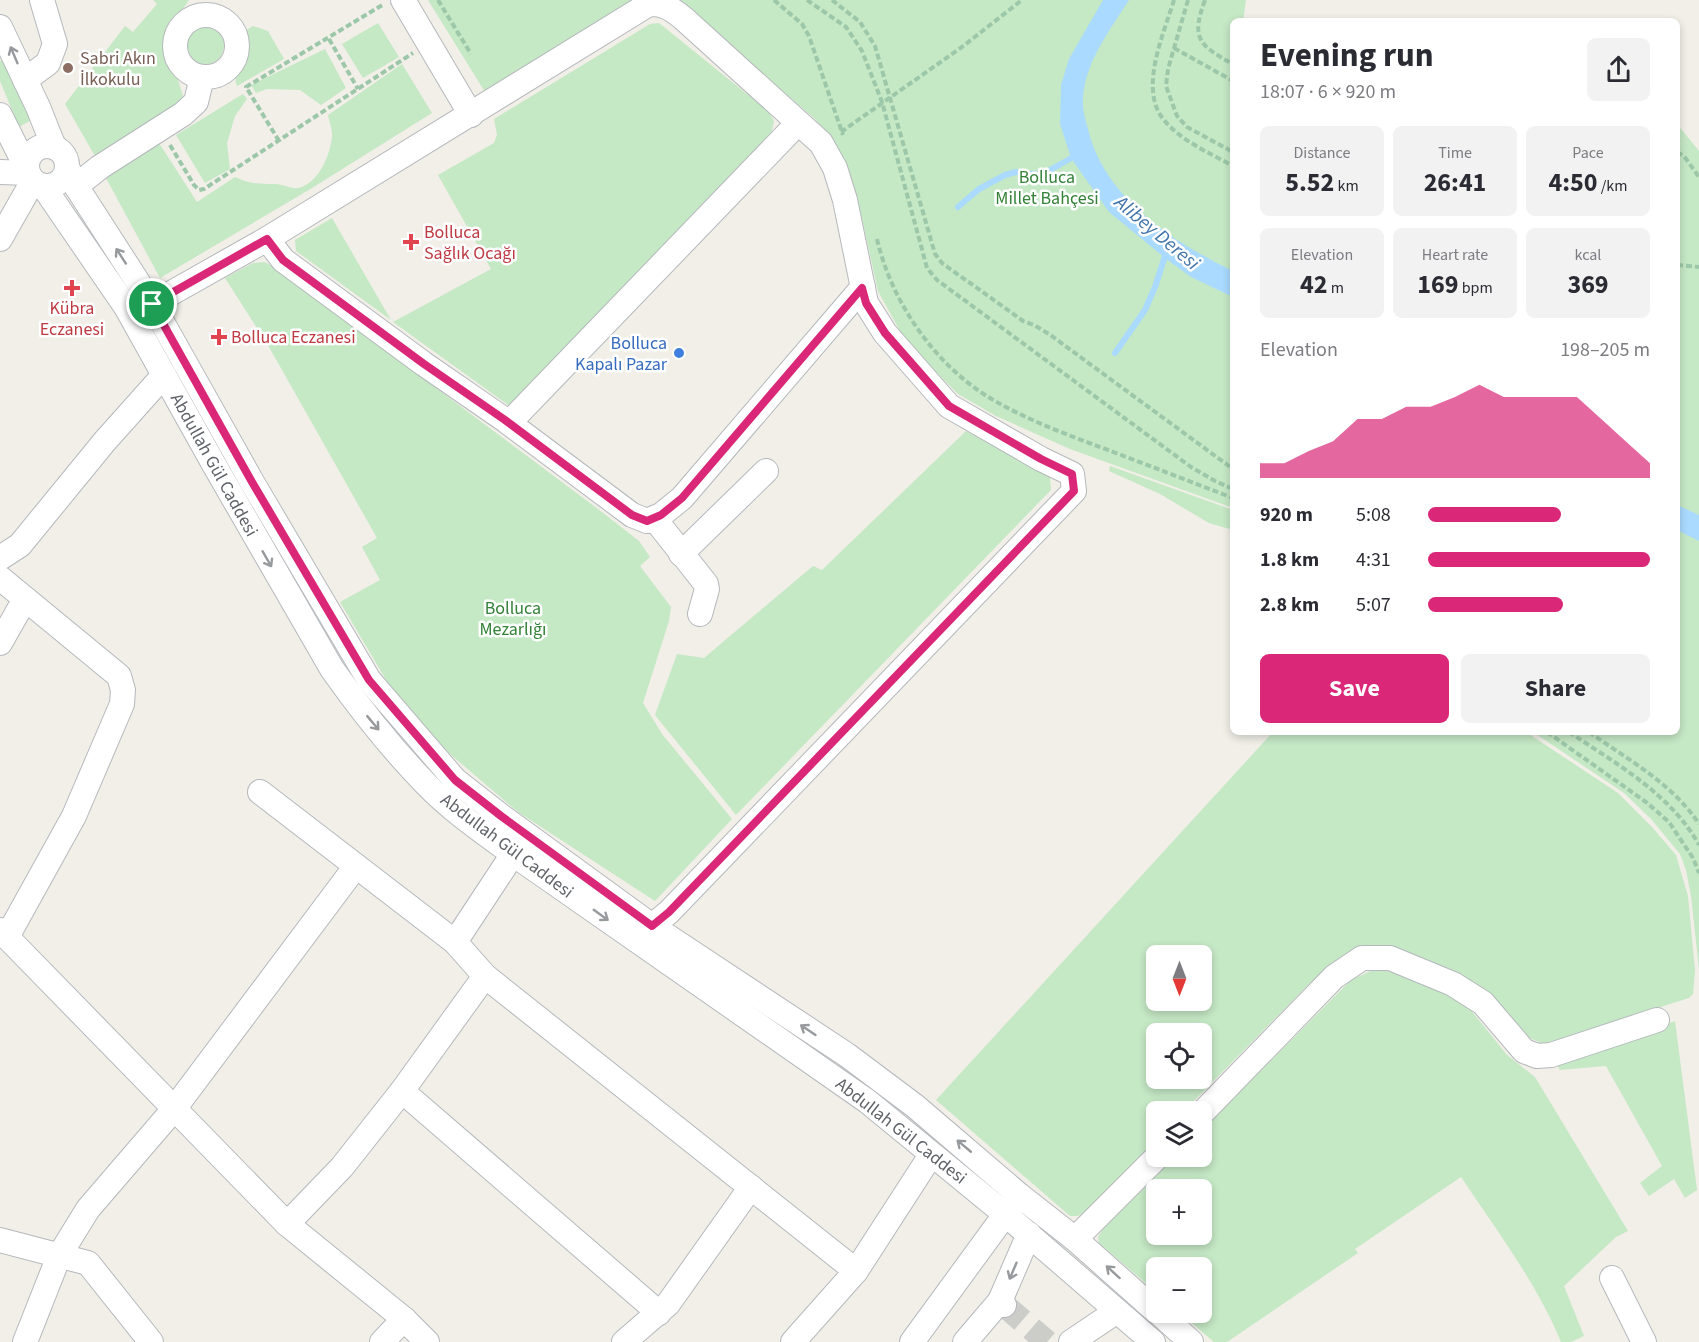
<!DOCTYPE html>
<meta charset="utf-8">
<style>
body{margin:0;font-family:"Source Sans 3",sans-serif;background:#f2f2f3;color:#2b2b33;height:100vh;display:flex;flex-direction:column;font-size:22px;white-space:nowrap}
*{box-sizing:border-box;margin:0}
p{font-size:20px;color:#7c7c81}
.icon{flex:none;width:33px;height:33px;fill:none;stroke:currentColor;stroke-width:2;stroke-linecap:round;stroke-linejoin:round}
.map{position:relative;flex:1;overflow:hidden}
.side{position:absolute;left:1230px;top:18px;width:450px;height:717px;display:flex;flex-direction:column;background:#fff;border-radius:9px;box-shadow:0 3px 9px #0003}
.side>*{flex:none}
.needle{width:39px;rotate:180deg}
.buttons{position:absolute;left:1146px;top:945px;display:grid;gap:12px}
.buttons a{display:grid;place-items:center;width:66px;height:66px;border-radius:9px;background:#fff;box-shadow:0 3px 9px #0003;font-size:30px}
.pin{position:absolute;display:grid;place-items:center;width:51px;height:51px;color:#fff;margin:-26px;border:3px solid #fff;border-radius:50%;box-shadow:0 2px 6px #0007}
.round{display:grid;place-items:center;flex:none;width:63px;height:63px;border-radius:9px;background:#f2f2f3}
.head{display:flex;align-items:center;justify-content:space-between;height:102px;padding:0 30px}
h1{font-size:33px;font-weight:700;line-height:45px}
.figures{display:grid;grid-template-columns:repeat(3,1fr);gap:9px;height:102px;padding:6px 30px}
.figures div{display:grid;align-content:center;border-radius:9px;background:#f2f2f3;text-align:center}
.figures b{font-size:26px;font-weight:700}
.figures small{font-size:16px;font-weight:400}
.figures p{font-size:16px}
.chart{height:168px;padding:12px 30px}
.chart p{display:flex;justify-content:space-between}
.chart svg{width:100%;height:108px;margin-top:6px;fill:#db2777;opacity:.7}
.button{display:flex;gap:12px;margin-top:auto;padding:12px 30px}
.button a{flex:1;height:69px;border-radius:9px;background:#db2777;color:#fff;font-size:24px;font-weight:700;line-height:69px;text-align:center}
.button a+a{background:#f2f2f3;color:#2b2b33}
ul{padding:0 30px;list-style:none;font-size:20px}
li{display:grid;grid-template-columns:96px 72px 1fr;align-items:center;height:45px}
li i{height:15px;border-radius:8px;background:#db2777}
.map>svg:first-child{display:block}
</style>
<div class="map">
<svg width="1699" height="1342" viewBox="0 0 1699 1342">
<rect width="100%" height="100%" fill="#f1efe8"/>
<g fill="#c5e8c5" fill-rule="evenodd">
<path d="M153,0h36l-15,22 -8,20 17,54 -11,13 -77,47 -30,-52 60,-78 8,6 24,-28z"/>
<path d="M428,0h219l-162,92z"/>
<path d="M678,0h568l-3,21h-10v487l-163,-59 -74,-33 -38,-22 -52,-52 -28,-51 -16,-72 -10,-38 -19,-37 -17,-24z"/>
<path d="M378,23l21,34 -36,21 -21,-34z"/>
<path d="M659,23l109,88 6,10 -3,14 -260,272 -118,-85 98,-53 -53,-94 56,-32 3,-8 -3,-16 156,-95z"/>
<circle cx="204" cy="45" r="20"/>
<path d="M253,26l15,5 16,28 -47,27c-7,-17 15,-37 6,-54z"/>
<path d="M325,49l21,39 -25,17 -21,-15 -33,-1 -11,4 -5,-8z"/>
<path d="M2,60l31,59 -14,8 -19,-46v-20z"/>
<path d="M402,64l30,49 -120,75 -152,90 -54,-100 53,-35 38,59 38,-25c15,7 23,7 40,7 8,0 15,5 23,4 20,-4 32,-32 34,-51 1,-6 -3,-16 -4,-22z"/>
<path d="M243,94l4,5 -12,17 -8,27 3,26 -25,14 -29,-48z"/>
<path d="M1677,124l22,27v818l-8,-73 -5,-26 -6,-16 -29,-35 -27,-26 -91,-61h144z"/>
<path d="M332,218l59,102 -95,-69 -1,-11z"/>
<path d="M265,262l10,6 323,241 41,32 11,16 -10,9 31,41 -2,14 -26,82 19,31 70,85 -77,82 -137,-89 -68,-58 -58,-64 -52,-88 40,-22 -18,-33 15,-9 -108,-191 -44,-69 28,-15z"/>
<path d="M966,431l84,46 1,13 -315,325 -81,-100 22,-61 27,4 109,-92 9,4z"/>
<path d="M1110,466l123,44v20l-24,-7 -49,-29 -51,-23z"/>
<path d="M1273,732h253l92,61 34,34 24,28 12,41 7,74 -2,24 -4,4 -145,46 -17,-7 -24,-25 -145,-64 -49,36 -125,127 -28,1v28l-69,71 -9,5h-8l-134,-116zM1156,956h46v44h-46zM1156,1034h46v44h-46z"/>
<path d="M1373,970l26,2 46,18 25,19 37,46 28,22 93,154 -12,6 -52,49 20,50 -13,6h-10c-25,-60 -64,-111 -100,-165l-106,72 3,4 -131,89h-13l-34,-29 22,-1v-44h-46v24l-57,-49 -1,-6 5,-8 72,-72 27,-1v-26l149,-150zM1156,1190h46v44h-46z"/>
<path d="M1675,1021l22,169 -12,8 -11,-19 -25,17 -9,-13 22,-17 -56,-100 -46,4 -3,-5z"/>
</g>
<g fill="#aadaff">
<path d="M1103,0h26c-19,30 -44,62 -46,98 -1,11 2,21 5,31 16,69 85,113 145,142v26l-42,-20 -26,-19 -56,-46 -38,-54 -11,-34 1,-39 8,-26z"/>
<path d="M1677,505l22,10v26l-22,-11z"/>
</g>
<g fill="none" stroke-linecap="round" stroke-linejoin="round">
<g stroke="#aadaff" stroke-width="6">
<path d="M958,207l21,-18 26,-14 11,-3 25,3 36,-20"/>
<path d="M1115,353l30,-43 10,-23 12,-37"/>
</g>
<path stroke="#ccccc8" stroke-width="24" stroke-dasharray="24 12" stroke-linecap="butt" d="M1004,1305l43,37"/>
<g stroke="#b5b8bc" stroke-width="26">
<g id="minor">
<path d="M403,0l68,115"/>
<circle cx="206" cy="46" r="31"/>
<path d="M0,27l38,80 16,40"/>
<path d="M25,80l23,-17 7,-19 -13,-44"/>
<path d="M0,115l26,52"/>
<circle cx="47" cy="166" r="20"/>
<path d="M67,167l9,19 76,118 100,178 117,198 86,100 46,36 151,110 195,129 68,51 104,89 56,44 81,72"/>
<path d="M0,172l28,1"/>
<path d="M43,186l83,121 86,154 120,208c29,41 60,80 94,115 26,27 57,48 87,70l354,247 138,113 148,128"/>
<path d="M76,186l24,-19 83,-53 13,-12 6,-25"/>
<path d="M0,239l33,-58"/>
<path d="M267,239l16,21 141,104 81,56 127,95 15,6 14,-6 21,-17 181,-211"/>
<path d="M152,304l115,-65 382,-235c14,-1 23,5 34,14l138,125 14,25 10,32 21,103 19,30 64,73 92,53 31,15 2,17 -405,421 -17,14"/>
<path d="M509,423l289,-300"/>
<path d="M654,518l52,66 1,5 -7,25"/>
<path d="M681,554l85,-83"/>
<path d="M0,558l20,-13 85,-104 59,-66"/>
<path d="M0,578l119,98 4,14 -1,14 -48,112 -67,121"/>
<path d="M0,643l25,-44"/>
<path d="M260,792l195,150"/>
<path d="M513,854l-58,88 30,34 371,295"/>
<path d="M0,930l287,294 117,95 23,23"/>
<path d="M402,1091l257,222"/>
<path d="M1202,1113l132,-136 28,-19h28l63,26 30,19 41,48 13,5 14,-1 106,-35"/>
<path d="M287,1224l55,-57 60,-76 83,-115"/>
<path d="M1075,1239l83,-83"/>
<path d="M0,1240l88,23 63,79"/>
<path d="M1612,1278l32,64"/>
<path d="M1004,1305l-4,-4 29,-67"/>
<path d="M1158,1312l33,30"/>
<path d="M25,1342l34,-86 29,-47 86,-100 182,-243"/>
<path d="M382,1342l22,-23"/>
<path d="M624,1342l44,-38 83,-117"/>
<path d="M793,1342l63,-71 75,-116"/>
<path d="M912,1342l103,-141"/>
<path d="M965,1342l35,-41"/>
<path d="M1071,1342l46,-31"/>
</g>
</g>
<g stroke="#9cc7a9" stroke-width="4" stroke-dasharray="6 3" stroke-linecap="butt">
<path d="M438,0l33,54"/>
<path d="M774,0l28,24 7,12 34,99"/>
<path d="M807,0l39,27 16,24 20,51 45,166 10,12 254,187 24,14 18,8"/>
<path d="M832,0l28,22 15,24 60,208 7,9 81,58 11,4 15,9 184,135"/>
<path d="M1174,0c-10,33 -36,90 -10,120 17,21 46,33 69,46"/>
<path d="M1188,0l-20,69 -2,17 11,30 10,11 46,25"/>
<path d="M1205,0c-14,38 -7,45 28,64"/>
<path d="M329,39l29,50"/>
<path d="M1174,48l59,33"/>
<path d="M841,132l121,-85 60,-47"/>
<path d="M279,141l-33,-54 138,-83"/>
<path d="M170,145l24,40 5,5 5,-1 209,-136"/>
<path d="M1677,152l7,4 15,21"/>
<path d="M877,239c15,65 60,129 118,162 33,19 70,33 105,46 45,17 89,34 133,51"/>
<path d="M1677,265l22,2"/>
<path d="M1547,732l99,70 23,20 24,36 6,15"/>
<path d="M1569,732c46,31 102,62 130,113"/>
<path d="M1589,732c38,27 84,52 110,92"/>
</g>
<use href="#minor" stroke="#fff" stroke-width="24"/>
</g>
<defs><path id="oneway-shaft" d="M-6 0H5M1.5-3L5.5 0L1.5 3" fill="none" stroke-width="1.6" stroke-linecap="round" stroke-linejoin="round" transform="scale(1.5)"/></defs>
<g stroke="#979a9d">
<use href="#oneway-shaft" transform="translate(14 55) rotate(-113)"/>
<use href="#oneway-shaft" transform="translate(121 256) rotate(-123)"/>
<use href="#oneway-shaft" transform="translate(267 559) rotate(60)"/>
<use href="#oneway-shaft" transform="translate(373 723) rotate(50)"/>
<use href="#oneway-shaft" transform="translate(601 915) rotate(36)"/>
<use href="#oneway-shaft" transform="translate(808 1030) rotate(-146)"/>
<use href="#oneway-shaft" transform="translate(964 1146) rotate(-140)"/>
<use href="#oneway-shaft" transform="translate(1013 1271) rotate(113)"/>
<use href="#oneway-shaft" transform="translate(1113 1272) rotate(-138)"/>
</g>
<g fill="none" stroke-linecap="round" stroke-linejoin="round">
<g stroke="#fff" stroke-width="12">
<path id="route" d="M267,239l16,21 141,104 81,56 127,95 15,6 14,-6 21,-17 180,-210 4,15 19,30 64,73 92,53 31,15 2,17 -405,421 -17,14 -151,-110 -46,-36 -86,-100 -117,-198 -100,-178z"/>
</g>
<use href="#route" stroke="#db2777" stroke-width="8"/>
</g>
<circle fill="#8d6e63" stroke="#fff" stroke-width="2" cx="68" cy="68" r="6"/>
<g fill="#e0444e" stroke="#fff" stroke-width="2">
<path d="M408 233h6v6h6v6h-6v6h-6v-6h-6v-6h6z"/>
<path d="M69 279h6v6h6v6h-6v6h-6v-6h-6v-6h6z"/>
<path d="M216 328h6v6h6v6h-6v6h-6v-6h-6v-6h6z"/>
</g>
<circle fill="#3f7fe0" stroke="#fff" stroke-width="2" cx="679" cy="353" r="6"/>
<g text-anchor="middle" dominant-baseline="central" stroke-width="5" stroke-linejoin="round" paint-order="stroke">
<g font-size="18" fill="#785e54" stroke="#fff" text-anchor="start">
<text x="80" y="58">Sabri Akın<tspan x="80" dy="21">İlkokulu</tspan></text>
</g>
<g font-size="18" fill="#348238" stroke="#fff">
<text x="1047" y="177">Bolluca<tspan x="1047" dy="21">Millet Bahçesi</tspan></text>
<text x="513" y="608">Bolluca<tspan x="513" dy="21">Mezarlığı</tspan></text>
</g>
<g font-size="18" fill="#be3a42" stroke="#fff" text-anchor="start">
<text x="424" y="232">Bolluca<tspan x="424" dy="21">Sağlık Ocağı</tspan></text>
<text x="72" y="308" text-anchor="middle">Kübra<tspan x="72" dy="21">Eczanesi</tspan></text>
<text x="231" y="337">Bolluca Eczanesi</text>
</g>
<g font-size="18" fill="#366cbe" stroke="#fff" text-anchor="end">
<text x="667" y="343">Bolluca<tspan x="667" dy="21">Kapalı Pazar</tspan></text>
</g>
<g font-size="18" fill="#5f6368" stroke="#fff">
<text transform="translate(214 465) rotate(61)">Abdullah Gül Caddesi</text>
<text transform="translate(507 846) rotate(37)">Abdullah Gül Caddesi</text>
<text transform="translate(901 1131) rotate(38)">Abdullah Gül Caddesi</text>
</g>
<g font-size="20" font-style="italic" fill="#4174aa" stroke="#fff">
<text transform="translate(1157 233) rotate(40)">Alibey Deresi</text>
</g>
</g>
</svg>
<div class="buttons">
<a><svg class="needle" viewBox="-14 -14 28 28"><path d="M0-13l5 13h-10z" fill="#e53935"/><path d="M0 13l5-13h-10z" fill="#7c7c81"/></svg></a>
<a><svg class="icon" aria-label="locate" viewBox="0 0 24 24"><circle cx="12" cy="12" r="6"/><path d="M12 2v4M12 18v4M2 12h4M18 12h4"/></svg></a>
<a><svg class="icon" aria-label="layers" viewBox="0 0 24 24"><path d="M12 4l9 5-9 5-9-5zM3 14l9 5 9-5"/></svg></a>
<a>+</a>
<a>−</a>
</div>
<div class="pin" style="left:152px;top:304px;background:#1e9e55"><svg class="icon" aria-label="arrive" viewBox="0 0 24 24"><path d="M6 21V4h12l-3 4 3 4H6"/></svg></div>
<section class="side">
<div class="head"><div><h1>Evening run</h1><p>18:07 · 6 × 920 m</p></div><a class="round"><svg class="icon" aria-label="share" viewBox="0 0 24 24"><path d="M12 15V3M7 8l5-5 5 5M5 13v7h14v-7"/></svg></a></div>
<div class="figures">
<div><p>Distance</p><b>5.52<small> km</small></b></div>
<div><p>Time</p><b>26:41</b></div>
<div><p>Pace</p><b>4:50<small> /km</small></b></div>
</div>
<div class="figures">
<div><p>Elevation</p><b>42<small> m</small></b></div>
<div><p>Heart rate</p><b>169<small> bpm</small></b></div>
<div><p>kcal</p><b>369</b></div>
</div>
<div class="chart"><p><span>Elevation</span>198–205 m</p>
<svg viewBox="0 0 160 44" preserveAspectRatio="none"><path d="M0 44V38L10 38L20 33L30 29L40 20L50 20L60 15L70 15L80 11L90 6L100 11L110 11L120 11L130 11L140 20L150 29L160 38V44z"/></svg>
</div>
<ul>
<li><b>920 m</b>5:08<i style="width:60%"></i></li>
<li><b>1.8 km</b>4:31<i style="width:100%"></i></li>
<li><b>2.8 km</b>5:07<i style="width:61%"></i></li>
</ul>
<div class="button"><a>Save</a><a>Share</a></div>
</section>
</div>
